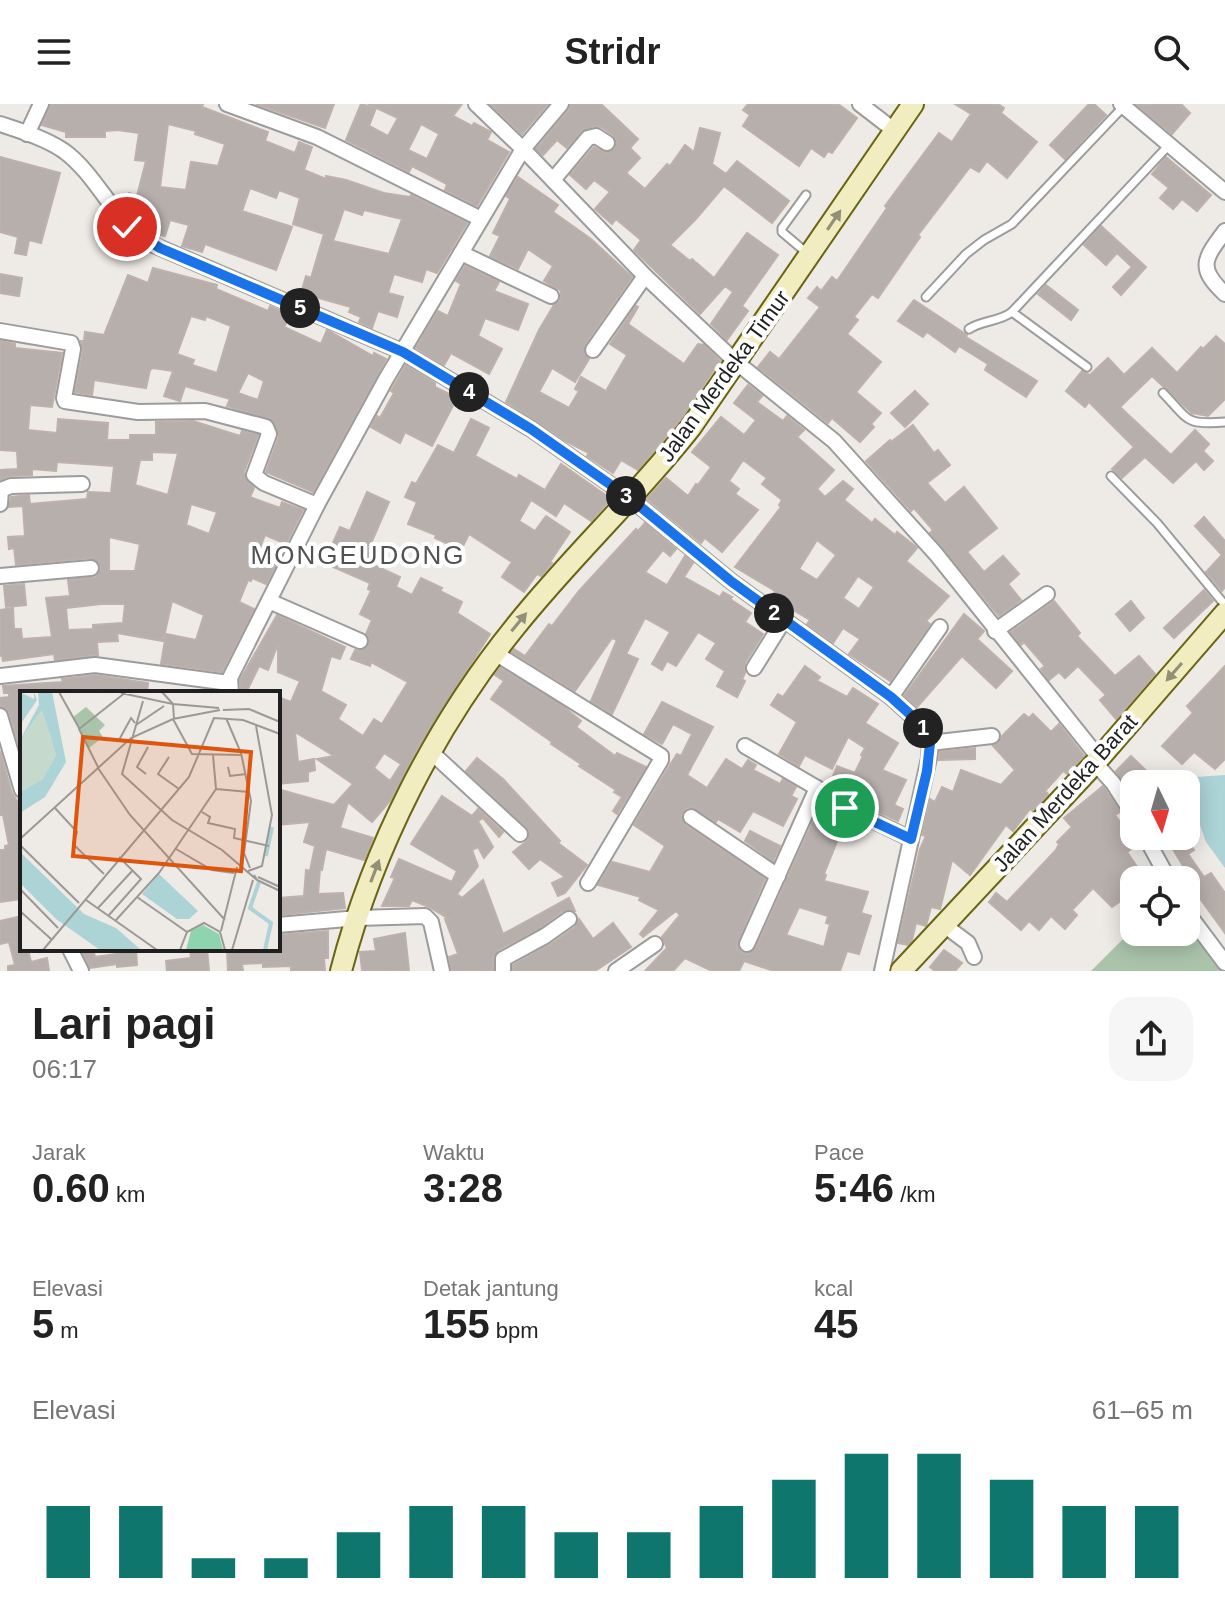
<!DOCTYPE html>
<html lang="id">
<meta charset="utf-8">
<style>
body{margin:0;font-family:Helvetica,sans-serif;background:#f6f6f6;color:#222;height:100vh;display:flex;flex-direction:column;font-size:30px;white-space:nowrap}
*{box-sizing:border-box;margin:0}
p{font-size:26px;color:#767676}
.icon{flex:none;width:44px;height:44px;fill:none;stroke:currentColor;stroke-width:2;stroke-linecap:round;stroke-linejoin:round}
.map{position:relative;height:867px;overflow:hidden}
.drawer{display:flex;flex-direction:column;background:#fff;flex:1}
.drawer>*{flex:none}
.needle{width:52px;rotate:175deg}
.buttons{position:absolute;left:1120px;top:666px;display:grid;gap:16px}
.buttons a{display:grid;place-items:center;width:80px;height:80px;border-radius:16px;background:#fff;box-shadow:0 4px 20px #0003;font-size:40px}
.pin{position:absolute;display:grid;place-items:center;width:68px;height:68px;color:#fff;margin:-34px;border:4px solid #fff;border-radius:50%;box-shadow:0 2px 8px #0007}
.km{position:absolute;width:40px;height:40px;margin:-20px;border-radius:50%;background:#222;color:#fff;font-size:22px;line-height:40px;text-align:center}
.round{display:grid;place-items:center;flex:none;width:84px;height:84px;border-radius:24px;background:#f6f6f6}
.overview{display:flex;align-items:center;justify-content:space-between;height:136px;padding:0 32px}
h1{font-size:44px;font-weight:800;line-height:60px}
.figures{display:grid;grid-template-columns:repeat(3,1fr);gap:12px;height:136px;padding:8px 32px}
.figures div{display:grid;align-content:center}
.figures b{font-size:40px;font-weight:800}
.figures small{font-size:22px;font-weight:400}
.figures p{font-size:22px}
.chart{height:224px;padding:16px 32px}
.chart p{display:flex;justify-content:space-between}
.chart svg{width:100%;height:144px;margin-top:8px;stroke:#0f766e;stroke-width:6}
header{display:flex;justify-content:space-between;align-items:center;height:104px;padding:0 32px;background:#fff;font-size:36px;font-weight:800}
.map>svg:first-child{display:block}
</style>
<header><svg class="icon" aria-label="menu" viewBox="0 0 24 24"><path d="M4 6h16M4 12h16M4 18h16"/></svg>Stridr<svg class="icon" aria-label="search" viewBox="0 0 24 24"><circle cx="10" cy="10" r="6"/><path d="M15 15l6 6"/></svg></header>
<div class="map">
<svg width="1225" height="867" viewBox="0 0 1225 867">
<rect width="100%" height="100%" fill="#eeeae6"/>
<path fill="#aac4aa" d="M1186,804l39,56v7h-134l43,-43v4h52z"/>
<path fill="#acd3d6" d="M1225,671v93l-19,-26 -20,-56 9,-9z"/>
<g fill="#b7afac" stroke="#beb0aa" stroke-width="2" fill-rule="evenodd">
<path d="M51,0h152l-1,3 66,25 -3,9 30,12 4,-11 13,5 -8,23 22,9v-3l20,4 38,13 26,4 1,-2 56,28 -30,50 -11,-4 -4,13 -28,-8 -6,19 15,4 -6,20 -19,-6 -6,17 -13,-6 2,-5 -12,-5 2,-5 -50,-14 5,-17 5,2 13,-44 -31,-10 7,-26 -21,-8 -3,8 -26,-10 -8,23 50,16 -16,43 -71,-26 -3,8 -20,-6 7,-21 -19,-5 -5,16 -12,-3 -14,-11 2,-5 -10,-3 -6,-8 4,-13 8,3 9,-35 -11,-1 4,-27 -21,-3 -13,1v6h-39v-5l-24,-7zM168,20l28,7 -1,3 30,10 -7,22 -27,-4 -5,28 -26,-3zM344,105l18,6 2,-5 38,9 -13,35 -56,-13z"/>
<path d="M256,0h78l-9,24z"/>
<path d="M361,0l15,4 -7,18 19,10 10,-18 -30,-14h94l-9,12 19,10 2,-3 17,9 -4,8 22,12 -32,54 -32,-16 2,-6 -35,-18 -3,6 -63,-32zM421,20l18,10 -12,25 -19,-9z"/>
<path d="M490,0h58l-26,30z"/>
<path d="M571,0h30l37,35 -8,9 10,10 -14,15 19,16 22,-25 3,2 15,-21 9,7 6,-24 20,5 -8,31 14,10 11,-13 52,40 -17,22 -48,-37 -29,34 -25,25 20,16 2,-2 22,19 33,-45 31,22 -36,51 6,5 -21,29 -16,-16 22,-32 -8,-6 -25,28 -66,-64 7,-10 -25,-21 -4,5 -17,-15 15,-17 -16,-12 -8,9 -16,-14 24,-28 12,6 9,-4 2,-6 -4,-8 -12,-8 -7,-1 -13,5 -14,17 -10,-8 -14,15 -7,-6 33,-39z"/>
<path d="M748,0h90l19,14 -25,35 -4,-2 -4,6 -13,-9 -12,18 -56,-40 7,-11 -7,-5z"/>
<path d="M955,0h43l6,4 -3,5 36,29 -30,36 -20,-17 -8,11 -9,-5 -52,68 2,2 -42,61 -6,-4 -18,23 4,3 -11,14 34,28 -25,30 25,21 -10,11 3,3 -14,15 -28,-24 -4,5 -70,-56 12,-15 9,7 41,-52 -12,-9 9,-11 4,4 11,-14 5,4 50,-73 -2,-2 54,-73 13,9 19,-28z"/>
<path d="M1089,0h5l12,11 -41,44 -15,-14z"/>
<path d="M1136,0h45l9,9 -18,21z"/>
<path d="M0,53l60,16 -19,70 -12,-3 -3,15 -11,-2 3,-16 -18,-5z"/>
<path d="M1166,53l45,38 -14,16 -15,-12 -9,10 -13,-11 9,-10 -17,-14z"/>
<path d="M518,73l40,28 -5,7 38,27 41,38 -47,67 -1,9 5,6 -14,23 -23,-14 -13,24 30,16 10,-17 -4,-2 6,-12 25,14 21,-36 -17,-11 26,-38 2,1 -10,17 56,40 14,-20 6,1 16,16 -39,58 -43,51 -17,-10 -8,13 -26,-17 2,-3 -22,-11 -61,-40 33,-72 15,-25 6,-4 1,-10 -17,-10 9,-15 -25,-17 -10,20 -28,-13 10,-20 -7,-3 17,-34 -4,-3z"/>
<path d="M1101,122l45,41 -25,28 -8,-8 19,-20 -15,-14 -11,12 -22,-20z"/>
<path d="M465,162l34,16 -5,9 34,13 -10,26 -33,-12 -7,18 24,13 -13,25 -38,-21 -7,12 -28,-17 22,-37 10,5 13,-32 -5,-3z"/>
<path d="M153,164l64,17 -1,4 52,22 2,-5 21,9 -7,12 37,17 6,-14 46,26 1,-3 12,6 -73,133 -47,-20 13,-36 -6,-16 -46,-14 3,-7 -45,-13 -5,15 -16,-5 9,-25 -20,-3 -3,2 -4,18 -52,-8 -2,15 -17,-3 8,-41 -2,-10h3l1,-9 19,3 24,-60 20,8zM191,212l14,4 1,-4 25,10 -14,47 -25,-8 2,-5 -17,-6zM248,269l16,8 -6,19 -20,-7z"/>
<path d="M0,170l22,4 -3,18 -19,-3z"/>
<path d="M1046,181l32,25 -7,10 -33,-26z"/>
<path d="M914,196l53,35 -1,2 71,44 -11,16 -41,-27 3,-6 -29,-18 -4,6 -28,-20 -4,5 -25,-16z"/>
<path d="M1216,232l9,8v55l-17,17 -16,-3 -40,-37 -32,31 51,48 24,-25 14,14 -6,7 10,10 -9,9 -8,-9 -23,22 -28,-26 -23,21 -10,-9 22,-22 -45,-45 -4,5 -19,-16 16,-20 8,4 18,-17 16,17 28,-27 25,25 24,-26 2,2z"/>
<path d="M0,237l15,3v4l47,5 -10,54 -22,-2 -2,25 29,3 1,-14 50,4 -1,17h23v-5h26v-13l37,-1 47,15 2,-5 16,4 -14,37 1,7 9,9 -4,9 30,11 2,-6 21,8 -17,34 -21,-9 -8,21 19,9 -10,19 -14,-6 -1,3 -3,-1 -9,22 15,7 -32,63 -61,-8 5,-30 30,6 8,-25 -32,-14 -9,40 -46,-8 1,8 -21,1 1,13 -43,5 -1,-6 -51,7 -1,-6 -2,1v-46l13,-2 1,21h7l1,10 30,-2 -6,-39 24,-2 -2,-16 28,-3 5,-9 -2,-6 -9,-4 -74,7 -2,-17 -5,1 -1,-12 17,-1 -2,-30 -14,1 2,-10 18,-2 1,9 57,-5 1,-7 23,1 3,-27 -57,-4 -1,9 -24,-2v6l-22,1 -10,4v-10l18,-1 -1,-18 -17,-1zM152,348l26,1 -10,42 -33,-10 5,-25h12zM191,400l26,8 -8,22 -23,-9zM109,433l31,7 -5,27h-26zM101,500h24l-2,19 -30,2v4l-25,1 -2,-22z"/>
<path d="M406,261l29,18v4l22,11 -25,48 -27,-14 -5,11 -29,-16 6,-11 3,2 14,-25 -3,-2z"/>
<path d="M748,281l14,11 -5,6 26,19 4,-5 17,14 -7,7 37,33 -17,19 8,8 18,-16 10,8 -9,11 28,23 3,-4 20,16 2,-3 18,14 2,2 -11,13 43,35 -23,25 4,3 -40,57 -41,-27 11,-15 -17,-11 -10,15 -26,-19 3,-4 -39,-23 4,-6 -40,-24 46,-60 -2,-2 3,-5 -20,-16 5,-6 -24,-18 -14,21 10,8 -4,5 23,16 -36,42 -17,-14 -4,5 -54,-44 19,-21 22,18 8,-12 2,1 13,-18 -19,-15 29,-35 23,18 12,-15 -22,-17zM817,436l19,15 -19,25 -18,-11zM858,472l16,11 -15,22 -16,-11z"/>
<path d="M915,287l13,13 -23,23 -14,-14z"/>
<path d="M471,315l18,9 -14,28 42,23 2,-4 26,15 16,-26 50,35 -20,22 -27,-18 -8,13 -25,-16 -12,21 16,10 11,-15 24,16 -20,30 2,1 -11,13 -4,-2 -13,18 -22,-15 10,-15 -43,-28 -8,16 -26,-12 1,-3 -28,-11 9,-22 -12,-5 7,-15 4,2 22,-39 16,8z"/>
<path d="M913,321l21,28 4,-3 12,15 -23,18 18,20 19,-16 33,41 -30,24 17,20 19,-16 16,18 -11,10 13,16 -22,16 -69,-83 3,-3 -19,-22 -3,3 -45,-50 24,-21 1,2z"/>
<path d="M367,388l22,10 -20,46 10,4 -5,13 26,12 -4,10 16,8 9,-17 21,10 -2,3 22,11 -5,11 33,21 -72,113 -28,54 -18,21 -24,-20 -8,26 33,10 -9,22 -38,-11 -4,21 -2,-1 -2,25 25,-1 2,15 -64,7 -2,-17 25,-2 2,-26 4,1 5,-25 -11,-4 6,-20 -32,3v-36l56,16 19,-21 -36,-25 17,-3 -39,-24 3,30 16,-3 1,11 -7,2v9l-30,3v-87l13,5 9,-21 -22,-9v-28l-10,26 -9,-4 -13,27h-5l-1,-13 37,-65 68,32 -5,12 -9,-3 -10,35 25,14 -8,14 25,17 11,-17 8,5 26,-42 -37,-20 -1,4 -19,-7 4,-9 7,1 7,-7 -3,-10 6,-14 -12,-6 11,-23 -3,-2 2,-6 -46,-20 16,-36 10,4zM384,649l17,11 -11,17 -16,-13z"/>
<path d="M1204,413l21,24v46l-3,4 -16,-19 16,-17 -27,-29z"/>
<path d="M645,419l31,26 -6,7 -7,-6 -18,22 22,13 18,-29 8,7 -9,14 36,20 3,-5 9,5 -2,2 21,14 -6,9 18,12 -18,29v10l-3,6 3,2 -8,16 -20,-11 8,-15 -19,-12 10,-16 -18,-11 -22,34 -9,-5 -5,9 -10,-6 18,-32 -25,-14 -19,36 12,5 -26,55 -21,-13 26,-61 -5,-2 -37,53 -63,-39 2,-3 11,7 24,-32 3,2 27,-35 57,-62 2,2z"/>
<path d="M24,480l2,21 -20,2 -2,-21z"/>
<path d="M1204,486l9,11 -39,37 -10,-10z"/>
<path d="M1054,497l26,32 -3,3 38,40 24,-20 16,18 -39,45 -16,-19 6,-5 -28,-29 -13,12 -6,-6 -10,8 -8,-11 4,-3 -21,-24 -3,3 -10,-13z"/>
<path d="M1131,497l13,17 -14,13 -14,-17z"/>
<path d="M964,510l20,17 -7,8 35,32 -16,17 -34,-32 -45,51 -13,-11z"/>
<path d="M805,562l15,11 -3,4 30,16 6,-9 25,16 -13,19 33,20 -16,27 24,10 -12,25 9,4 -5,12 -35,-16 6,-14 -19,-8 -6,13 -15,-10 8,-20 18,7 8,-17 -2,-1 4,-7 -17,-11 -16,32 -27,-14 -6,11 -20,-12 18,-32 -26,-17 7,-11 5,3z"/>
<path d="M1225,562v93l-10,10 -21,-17 -12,12 -20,-18 31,-33 -6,-7z"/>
<path d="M500,564l64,39 17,14 -5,6 39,29 2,-3 29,14 -29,47 -4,-3 9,-14 -8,-5 2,-2 -37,-24 2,-2 -30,-20 1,-2 -61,-43 13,-18 -9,-6z"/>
<path d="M95,571l53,8 -1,10 -68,-5v5h-57v62l-13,-43 -9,-6v-8l9,-1v-4h-5l-1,-7 60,-4 -1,-3z"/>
<path d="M662,598l51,25 -26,48 20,13 19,-29 16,10 6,-9 8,5 -3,5 27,14 3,-5 13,8 -5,9 6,3 -14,27 -30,-15 -13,21 -22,-13 -2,3 -24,-15 -6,1 -5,8 4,9 80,54 -27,61 -1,6 5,7 7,1 7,-6 64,-142 26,13 -22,55 2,1 -2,6 44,11 -7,21 10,3 -12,38 -12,-3 -7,20h-66l-30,-10 -5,10h-27l-27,-13 -12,13h-28l22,-23 -5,-11 18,-22 -4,-4 -33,26 -3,-3 19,-24 -20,-10 2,-3 -43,-12 14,-23 38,10 15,-26 -31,-21 36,-60 7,-11 4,2 11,-22 -19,-10 -11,20 -18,-10zM799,803l29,9 -2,7 4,1 -6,23 -38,-12z"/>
<path d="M1024,610l5,4 4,-4 18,18 8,-8 25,32 -17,18 -4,-3 -18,20 3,3 -15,17 -3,-2 -17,22 -7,-6 -36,50 -18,-15 -12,49 -9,-2 -5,19 -10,-3 -4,17 -4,5 -10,-2 22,-94 6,-13 -4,-1 8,-36 5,3 7,-15 11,5 8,-22 40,15 14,-15 -22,-24 5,-2 4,-8z"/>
<path d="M975,644v11l-36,1v-8z"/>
<path d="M0,647l12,42 5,8 2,-1 3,27v72l-22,3v-52h5v-4l4,-1 -6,-30h-3z"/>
<path d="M1131,652l29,28h-26v13l-18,-26z"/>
<path d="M477,654l26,21 57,62 -2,2 29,22 -22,28 -7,3 -6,-13 13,-6 -25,-18 -11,10 -16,-17 15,-12 1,-10 -63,-59z"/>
<path d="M1103,682l17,26 -5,3 22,30 -10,7 19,28h-12v12l-22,15 -19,-19 -21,22 5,5 -12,14 -14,-13 -12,14 -10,-9 -8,9 -32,-28 7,-9 11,9 49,-52 3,-6 -2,-2 15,-15 -8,-9z"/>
<path d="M442,692l30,20 6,-7 25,23 -4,5 -16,-19 -5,3 15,26 -9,11 -6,-11 -6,3 6,16 -21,28 5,4 21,-18 20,54 66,-36 6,13h-12l-23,17 -42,22 -5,8v13h-41l-3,-14 9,-3 -13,-35h4l-20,-12 -17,-7 -3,6h-27l13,-28 -4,-1 8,-18 53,23 5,-11 -46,-27z"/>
<path d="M750,727l30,15 -7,15 -28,-20z"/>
<path d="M1165,732h19l10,14 -6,4 16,23 7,-4 14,20v40l-34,-47 3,-2z"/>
<path d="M22,812v33h6l3,13 16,-4 2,13h-41v-5l7,-1 -6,-23 -9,2v-23z"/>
<path d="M579,815l14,20 20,-16 18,24 -36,24h-82v-6l38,-21 24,-17z"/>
<path d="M328,827v27h-4l1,13h-34v-5l-28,1v-4l-21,1 1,7h-15l-1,-22h52l-1,-14z"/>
<path d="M405,829l4,38 -47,-1 -2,-18 16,-1 -2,-12z"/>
<path d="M81,845h12l2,8 21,-3 -1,-5h21l1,16 -20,2v-3l-27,4z"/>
<path d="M190,845h17l2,22h-42l-1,-10 25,-3z"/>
<path d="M944,846l18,13 -7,8h-20l-5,-4z"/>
</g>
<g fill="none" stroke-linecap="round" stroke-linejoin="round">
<g stroke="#9c9c9c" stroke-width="11">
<g id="service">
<path d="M806,91l-24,33v4l26,22"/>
<path d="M926,193l40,-43 18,-14 28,-16 112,-118"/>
<path d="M1012,208l75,55"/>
<path d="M969,225c13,-9 30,-7 43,-17l157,-167"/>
<path d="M1163,289c27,28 22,32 62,29"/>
<path d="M1111,372l46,47 68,82"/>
</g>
</g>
<g stroke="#9c9c9c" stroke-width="18">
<g id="minor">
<path d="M227,0l90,33 164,82"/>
<path d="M476,0l47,45 122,127 91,86 98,79 102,113 163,204"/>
<path d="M860,0l35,27"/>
<path d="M1121,0l104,88"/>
<path d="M0,20c21,7 45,14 64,27 34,25 49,69 85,92l254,109 128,77 100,70 101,83 159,115 32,29 7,17 -1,15 -47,213"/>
<path d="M27,30l14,-30"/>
<path d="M553,76l35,-42 8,-2 11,7"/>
<path d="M1225,127c-21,28 -28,37 0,63"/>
<path d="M461,149l90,43"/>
<path d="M0,227l71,12 2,6 -9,49 1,3 73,11 67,-1 61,16 3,7 -15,41 10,8 53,22"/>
<path d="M593,246l52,-74"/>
<path d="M0,400l1,-14 10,-4 71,-2"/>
<path d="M0,472l91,-8"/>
<path d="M269,497l91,40"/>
<path d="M995,527l52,-37"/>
<path d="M495,549l166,103v4l-73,123"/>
<path d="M754,564l30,-48"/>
<path d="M0,572l95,-11 134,18"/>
<path d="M231,589l-1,-15 87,-173 69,-126 137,-230 38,-45"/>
<path d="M891,593l49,-70"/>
<path d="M0,612l22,74"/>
<path d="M930,639l62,-7"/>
<path d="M745,642l72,42 -70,156"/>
<path d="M431,648l89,82"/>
<path d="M1095,659l18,20 21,33"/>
<path d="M817,684l9,10 85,41"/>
<path d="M691,713l87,59"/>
<path d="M1145,732l24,44"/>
<path d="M1186,807l39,52"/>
<path d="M278,821l80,-7 67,-2 6,6 11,49"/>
<path d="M944,821l24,18 6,14"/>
<path d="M70,845l11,22"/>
<path d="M503,867v-12l42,-23 24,-17"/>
<path d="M616,867l39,-27"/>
</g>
</g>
<g stroke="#696512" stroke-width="24">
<g id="secondary">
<path d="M341,867c32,-123 94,-245 174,-344 55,-69 121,-130 176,-200l222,-323"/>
<path d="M901,867l194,-208 130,-150"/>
</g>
</g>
<use href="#service" stroke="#fff" stroke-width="7"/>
<use href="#minor" stroke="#fff" stroke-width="14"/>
<use href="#secondary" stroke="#f2edc0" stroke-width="20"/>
</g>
<defs><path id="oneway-solid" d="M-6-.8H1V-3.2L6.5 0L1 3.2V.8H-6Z" transform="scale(2)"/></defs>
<g fill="#939078">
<use href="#oneway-solid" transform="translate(834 116) rotate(-56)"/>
<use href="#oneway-solid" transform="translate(519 518) rotate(-51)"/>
<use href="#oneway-solid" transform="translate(1174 568) rotate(131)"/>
<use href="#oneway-solid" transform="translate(375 767) rotate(-69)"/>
</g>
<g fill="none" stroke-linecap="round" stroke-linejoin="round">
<g stroke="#fff" stroke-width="16">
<path id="route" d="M127,123l33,21 243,104 128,77 100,70 101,83 159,115 32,29 7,17 -3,28 -16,68 -66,-31"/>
</g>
<use href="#route" stroke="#1a73e8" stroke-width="10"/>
</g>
<g text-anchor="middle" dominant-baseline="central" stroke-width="8" stroke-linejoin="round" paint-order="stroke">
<g font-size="22" fill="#1f1f1f" stroke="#fff">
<text transform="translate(724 272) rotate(-54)">Jalan Merdeka Timur</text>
<text transform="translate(1065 689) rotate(-48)">Jalan Merdeka Barat</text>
</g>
<g font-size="26" letter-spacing="2" fill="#525252" stroke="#fff">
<text x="358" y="451">MONGEUDONG</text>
</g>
</g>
<g transform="translate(20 587)">
<rect width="260" height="260" fill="#eeeae6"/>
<path d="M22,19l14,45 -13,24 -23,13v-52z" fill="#c5dacd"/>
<path d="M66,16l19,18 -6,6 4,6 -14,11 -16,-31z" fill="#aac4aa"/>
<path d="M183,234l16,9 4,16h-37l5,-19z" fill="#8ed4ae"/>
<path d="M0,1l14,7v-7l3,8 -17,25zM18,1h14l14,70 -21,35 -25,16v-21l23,-13 13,-24 -14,-45 -22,30 19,-35zM0,161l64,62 32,14 25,22h-41l-44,-31 -36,-36zM139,183l39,37 -9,8h-12l-35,-25z" fill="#acd3d6"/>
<path fill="none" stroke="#acd3d6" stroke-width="4" d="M246,165l6,-29M239,191l-9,26 21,15 -6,27"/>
<path fill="none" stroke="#9b9996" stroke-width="2" d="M39,1l20,36M142,1l11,12 46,4M101,2l52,11 1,15M123,10l-21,73 50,46 50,30 35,30 -3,-5M203,19l26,-1 31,13M206,27l15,35 10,48 -7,52 6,15M153,28l19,35 50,1M116,34l28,-19M99,49l12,-22 4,5M149,66l-11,17 21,15M78,76l-19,-38 47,-37M208,76l2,9 16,-2M78,77l32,47 95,105M126,83l-9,-7 11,-20M196,98l33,3M35,117l22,24 -4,12 31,30M182,121l8,5 -2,6 27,6 -1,9 35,8M0,148l111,-101 42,-19 47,-9M0,154l59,58M156,158l36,21 22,3M228,180l14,-5 10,-51 -16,-89M238,186l22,10M237,189l23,11M0,198l38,39M117,206l50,35M66,209l71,50M78,217l35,-38M0,220l31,28M89,224l32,-36 -22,-22M96,229l43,-47 57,-84 -3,-34M201,240l16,-64M23,259l146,-173 25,-59 29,2 37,14M160,259l7,-18 17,-9 16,9 5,18M212,259l21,-70"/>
<path fill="#de560d" fill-opacity="0.15" stroke="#de560d" stroke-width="4" d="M63,46l168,15 -10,119 -168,-15z"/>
<rect width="260" height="260" fill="none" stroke="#1f1f1f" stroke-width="4"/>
</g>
</svg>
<div class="buttons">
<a><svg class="needle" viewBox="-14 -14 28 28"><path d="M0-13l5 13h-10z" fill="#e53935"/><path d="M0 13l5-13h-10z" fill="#767676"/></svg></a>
<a><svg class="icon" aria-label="locate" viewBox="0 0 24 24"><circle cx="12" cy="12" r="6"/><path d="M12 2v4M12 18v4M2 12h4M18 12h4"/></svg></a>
</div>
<div class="pin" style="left:845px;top:704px;background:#1e9e55"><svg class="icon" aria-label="arrive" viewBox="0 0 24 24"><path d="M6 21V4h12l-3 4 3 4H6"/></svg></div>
<div class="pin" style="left:127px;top:123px;background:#d93025"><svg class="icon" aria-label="check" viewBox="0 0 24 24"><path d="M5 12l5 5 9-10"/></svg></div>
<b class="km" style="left:923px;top:624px">1</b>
<b class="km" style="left:774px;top:509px">2</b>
<b class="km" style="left:626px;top:392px">3</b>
<b class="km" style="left:469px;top:288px">4</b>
<b class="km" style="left:300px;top:204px">5</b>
</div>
<section class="drawer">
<div class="overview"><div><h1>Lari pagi</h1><p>06:17</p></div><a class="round"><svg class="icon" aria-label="share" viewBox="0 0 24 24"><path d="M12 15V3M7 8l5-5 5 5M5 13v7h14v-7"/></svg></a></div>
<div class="figures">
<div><p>Jarak</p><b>0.60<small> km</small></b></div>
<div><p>Waktu</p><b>3:28</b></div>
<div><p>Pace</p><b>5:46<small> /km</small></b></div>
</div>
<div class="figures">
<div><p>Elevasi</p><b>5<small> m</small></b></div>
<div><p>Detak jantung</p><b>155<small> bpm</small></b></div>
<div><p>kcal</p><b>45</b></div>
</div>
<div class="chart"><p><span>Elevasi</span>61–65 m</p>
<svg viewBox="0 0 160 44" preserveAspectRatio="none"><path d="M5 44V22M15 44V22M25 44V38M35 44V38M45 44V30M55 44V22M65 44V22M75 44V30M85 44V30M95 44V22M105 44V14M115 44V6M125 44V6M135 44V14M145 44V22M155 44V22"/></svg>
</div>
</section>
